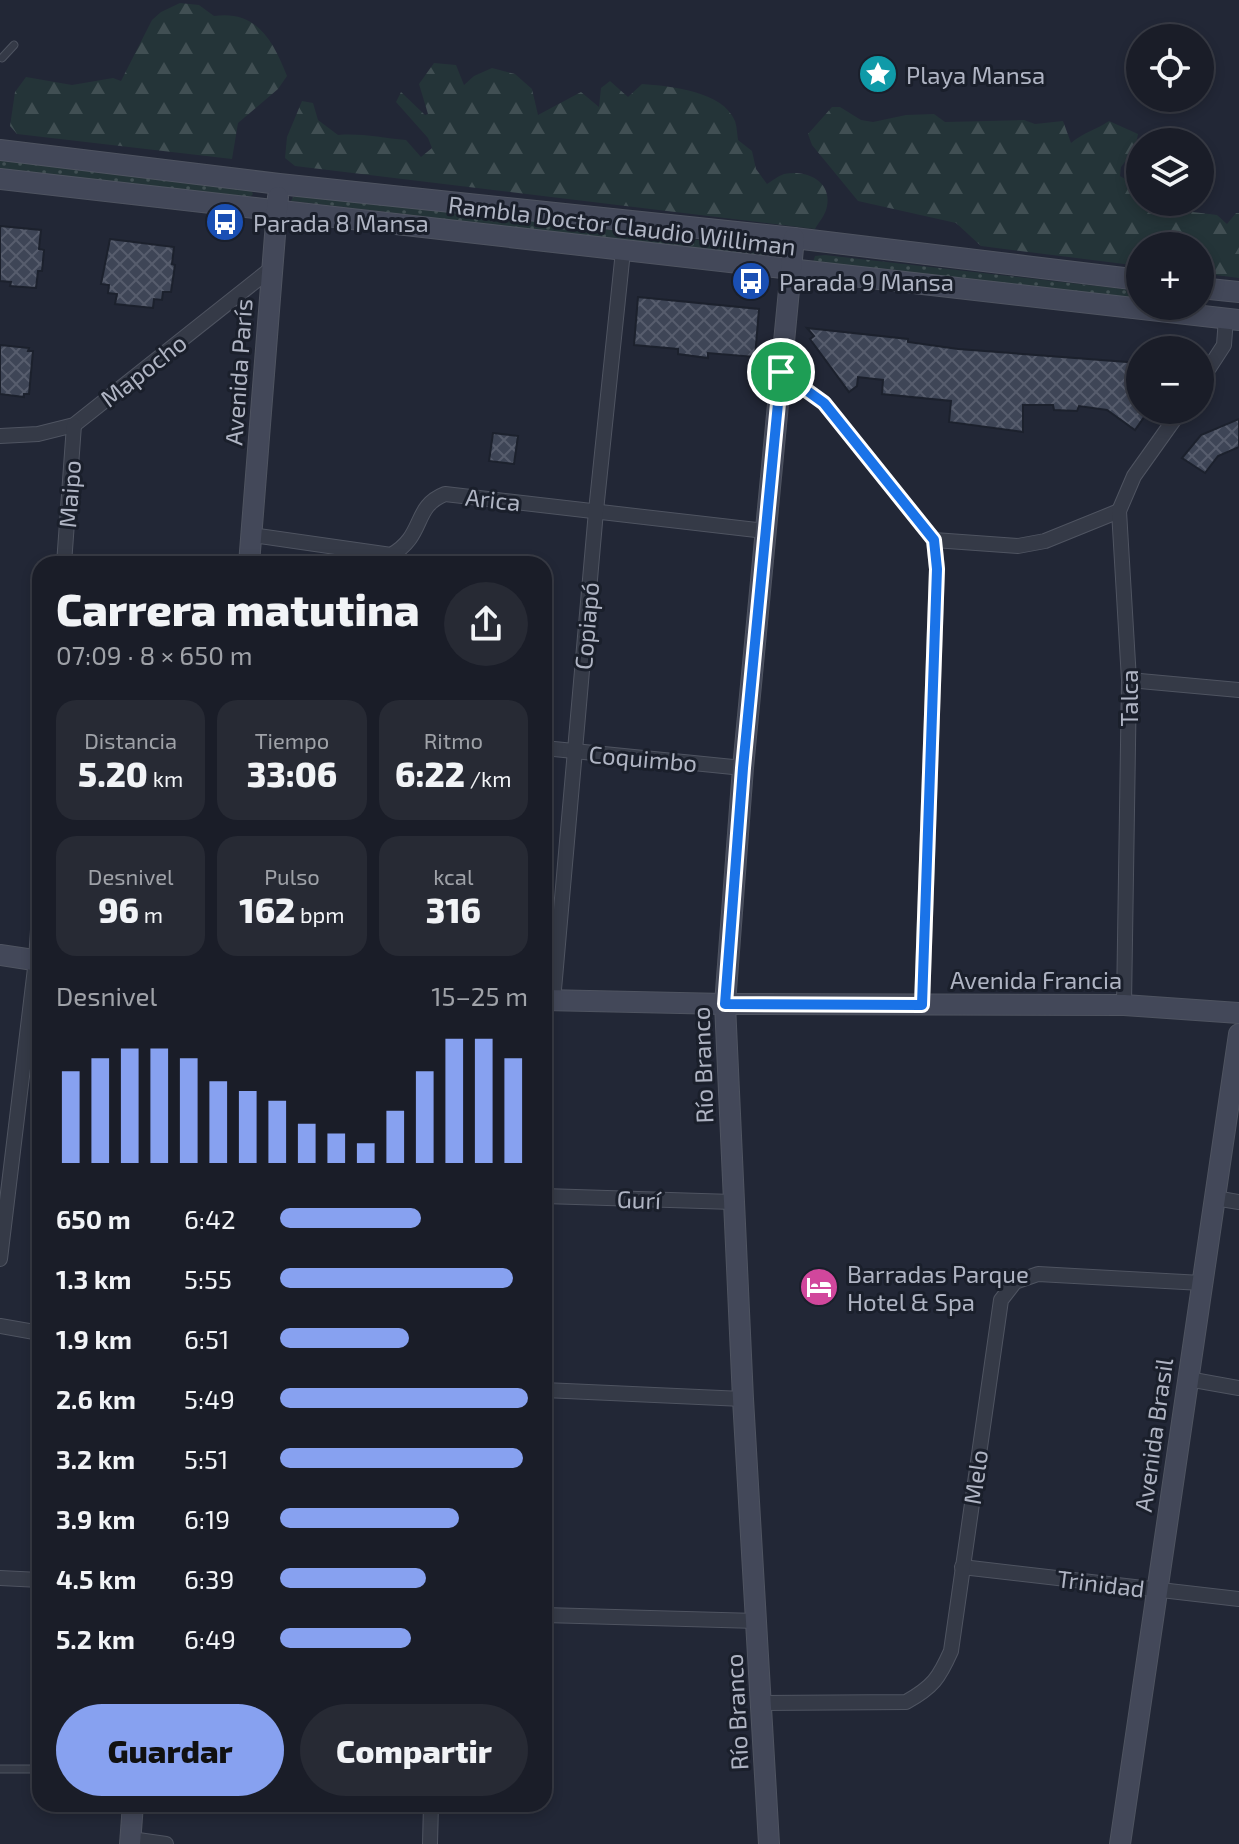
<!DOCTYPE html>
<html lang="es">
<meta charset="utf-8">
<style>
body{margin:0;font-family:"Exo 2",sans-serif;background:#272a34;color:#f1f3f6;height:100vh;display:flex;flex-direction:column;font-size:30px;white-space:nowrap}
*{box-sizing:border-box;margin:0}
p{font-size:26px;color:#9fa2a8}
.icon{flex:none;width:44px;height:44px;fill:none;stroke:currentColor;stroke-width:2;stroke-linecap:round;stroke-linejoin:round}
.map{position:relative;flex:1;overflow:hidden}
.panel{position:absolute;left:32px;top:556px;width:520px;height:1256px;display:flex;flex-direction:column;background:#1a1d28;border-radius:24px;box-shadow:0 4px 12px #0003,0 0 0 2px #383b45}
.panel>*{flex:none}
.buttons{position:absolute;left:1126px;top:24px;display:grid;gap:16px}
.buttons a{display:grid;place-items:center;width:88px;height:88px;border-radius:50%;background:#1a1d28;box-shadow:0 4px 12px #0003,0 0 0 2px #383b45;font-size:40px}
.pin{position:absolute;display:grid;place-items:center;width:68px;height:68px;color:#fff;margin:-34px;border:4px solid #fff;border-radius:50%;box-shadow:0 2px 8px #0007}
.round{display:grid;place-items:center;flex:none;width:84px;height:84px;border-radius:42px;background:#272a34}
.head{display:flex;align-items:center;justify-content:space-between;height:136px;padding:0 24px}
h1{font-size:44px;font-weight:800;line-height:60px}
.metrics{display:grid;grid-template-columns:repeat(3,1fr);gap:12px;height:136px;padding:8px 24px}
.metrics div{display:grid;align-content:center;border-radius:20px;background:#272a34;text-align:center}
.metrics b{font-size:34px;font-weight:800}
.metrics small{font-size:22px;font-weight:400}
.metrics p{font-size:22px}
.chart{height:224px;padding:16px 24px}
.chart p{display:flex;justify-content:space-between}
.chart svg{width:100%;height:144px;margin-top:8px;stroke:#87a1f0;stroke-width:6}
.primary-button{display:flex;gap:16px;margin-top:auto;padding:16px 24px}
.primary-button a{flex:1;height:92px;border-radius:48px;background:#87a1f0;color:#111;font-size:32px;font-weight:800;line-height:92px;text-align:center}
.primary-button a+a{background:#272a34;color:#f1f3f6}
ul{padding:0 24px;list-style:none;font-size:26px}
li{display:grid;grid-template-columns:128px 96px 1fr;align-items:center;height:60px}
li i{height:20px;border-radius:10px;background:#87a1f0}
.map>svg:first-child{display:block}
</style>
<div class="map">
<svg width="1239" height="1844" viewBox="0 0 1239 1844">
<defs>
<pattern id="grass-dots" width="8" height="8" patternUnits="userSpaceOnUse" patternTransform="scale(2)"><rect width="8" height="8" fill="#243438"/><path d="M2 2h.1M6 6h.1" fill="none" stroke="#414f53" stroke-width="1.8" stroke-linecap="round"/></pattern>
<pattern id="forest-firs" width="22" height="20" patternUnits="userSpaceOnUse" patternTransform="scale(2)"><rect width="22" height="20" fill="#243438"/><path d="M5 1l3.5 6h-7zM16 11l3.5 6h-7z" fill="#414f53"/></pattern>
<pattern id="building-cross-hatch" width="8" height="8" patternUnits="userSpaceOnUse" patternTransform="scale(2)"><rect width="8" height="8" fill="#3e4556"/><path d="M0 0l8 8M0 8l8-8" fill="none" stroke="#575d6d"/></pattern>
</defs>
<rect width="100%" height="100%" fill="#222736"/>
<g fill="url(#grass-dots)">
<path d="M0,157l251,33 2,4 -2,2 -12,1 -239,-28z"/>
<path d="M317,195l433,51 17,7 -2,3 -474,-55 2,-4z"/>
<path d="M825,255l315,36v13l-327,-42 2,-6z"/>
</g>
<g fill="url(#forest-firs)">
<path d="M180,3l19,2 15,11c43,-6 59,25 73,60l-9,13 -40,34 -6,36 -215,-25 -7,-8 5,-34 11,-15 46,8 41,-7 8,3 31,-61 9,-8z"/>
<path d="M434,63l22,2 8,20 10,-9 18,-8 23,6 17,15 6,26 43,-23 18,15 2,-19 9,-7 18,16 14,-13c28,2 81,7 93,37 2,6 2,13 3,19l14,11 4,18 11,15c5,-3 11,-8 17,-10 22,-5 48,7 43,32 -1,8 -8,16 -12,23l-520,-63 -10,-8 2,-21 15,-36 11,2 5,17 20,15c23,-2 44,3 68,5l15,17 11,-9 -4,-10 -32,-36 5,-10 24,23 3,-1 -9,-30z"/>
<path d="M832,107h8l21,13 12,2 33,-7 28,-1 11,8 79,-2 11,4 28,-3 8,22c13,-11 25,-13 38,-22l29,13 -3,15 -14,18 -1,9 12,7 8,-5v24h47l6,10 24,3 10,9 9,-11h3v65l-39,-5v-27h-60v20l-159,-20 -25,-23 -98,-22 -46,-56 -4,-11z"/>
</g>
<g fill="url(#building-cross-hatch)" stroke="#1c212d" stroke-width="2">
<path d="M0,226l41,4 -2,19 5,1 -2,21h-4l-2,17 -26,-2 1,-4 -11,-1z"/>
<path d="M110,239l64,8 -2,17 3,1 -4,27h-8l-1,8 -8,-1 -1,9 -38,-4 2,-10 -9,-1 1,-8 -8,-1z"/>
<path d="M638,297l121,12 -4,48 -47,-4v5l-30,-4v-5l-44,-4z"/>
<path d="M807,328l101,11v3l50,7 182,14v47h9l-14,20 -28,-20 -28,-4 -2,5 -23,-1 -1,-5h-30v27l-74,-10 2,-21 -69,-7 1,-14 -25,-3 -1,9 -8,6 -39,-53 4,-3z"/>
<path d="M0,345l29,3 -1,3h5l-4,43h-5v3l-24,-3z"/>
<path d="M1239,419v28l-21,9 -13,17 -23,-15 19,-23z"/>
<path d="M493,433l25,3 -4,28 -25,-3z"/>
</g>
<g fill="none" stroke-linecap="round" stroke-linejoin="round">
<g stroke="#4f5461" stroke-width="9">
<g id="lane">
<path d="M2,58l12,-13"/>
<path d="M0,1769h40"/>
</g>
</g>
<g stroke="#4f5461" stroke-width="16">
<g id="street">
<path d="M781,372l43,31 110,137 84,6 27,-5 74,-30"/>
<path d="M1200,382l24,-37 2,-27"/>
<path d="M0,436l38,-2 36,-9 198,-157"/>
<path d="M252,535l139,20c35,-20 21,-48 54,-61l320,37"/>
<path d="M64,564l10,-139"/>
<path d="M1129,680l110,10"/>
<path d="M544,748l199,20"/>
<path d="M553,1001l43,-490 27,-260"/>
<path d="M922,1005l15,-436 -3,-29"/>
<path d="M1124,1005l5,-325 -10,-169 15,-35 47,-66"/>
<path d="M544,1196l189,6"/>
<path d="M1215,1198l24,4"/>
<path d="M0,1259l36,-299 4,-60"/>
<path d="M0,1326l40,7"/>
<path d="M1188,1379l51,9"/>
<path d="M544,1390l199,9"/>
<path d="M962,1567l277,32"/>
<path d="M0,1578l40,2"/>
<path d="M544,1615l213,6"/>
<path d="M762,1703l144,-1c27,-15 33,-24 45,-51l50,-351 14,-18 23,-8 164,9"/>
<path d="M131,1839l35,5"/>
<path d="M430,1844l1,-40"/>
</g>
</g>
<g stroke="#4f5461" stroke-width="22">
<g id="secondary">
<path d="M0,150l279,34 515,54 346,42"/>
<path d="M0,179l1239,141"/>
<path d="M1200,288l39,4"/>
<path d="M249,564l29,-367"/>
<path d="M0,955l40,6"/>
<path d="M544,1000l181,4 399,1 115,8"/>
<path d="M130,1844l3,-40"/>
<path d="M769,1844l-26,-445 -18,-395 18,-236 51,-530"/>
<path d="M1120,1844l119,-810"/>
</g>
</g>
<use href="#lane" stroke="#353a47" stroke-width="7"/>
<use href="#street" stroke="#353a47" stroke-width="14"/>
<use href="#secondary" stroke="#434859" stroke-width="20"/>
</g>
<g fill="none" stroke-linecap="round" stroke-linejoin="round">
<g stroke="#fff" stroke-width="16">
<path id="route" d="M781,372l43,31 110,137 3,29 -15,436 -197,-1 18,-236z"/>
</g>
<use href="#route" stroke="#1a73e8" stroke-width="10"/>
</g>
<defs>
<g id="sight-disc" transform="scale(2)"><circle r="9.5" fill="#0f9aa8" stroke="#1a1f2b"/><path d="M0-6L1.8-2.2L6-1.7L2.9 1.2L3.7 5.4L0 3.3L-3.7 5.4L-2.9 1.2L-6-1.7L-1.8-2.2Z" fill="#fff"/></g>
<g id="bus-disc" transform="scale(2)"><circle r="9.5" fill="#1a4fb4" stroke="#1a1f2b"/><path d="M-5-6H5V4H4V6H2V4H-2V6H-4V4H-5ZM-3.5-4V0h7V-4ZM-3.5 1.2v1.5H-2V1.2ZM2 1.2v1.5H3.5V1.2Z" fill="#fff"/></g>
<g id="hotel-disc" transform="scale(2)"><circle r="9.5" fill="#d1479c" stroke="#1a1f2b"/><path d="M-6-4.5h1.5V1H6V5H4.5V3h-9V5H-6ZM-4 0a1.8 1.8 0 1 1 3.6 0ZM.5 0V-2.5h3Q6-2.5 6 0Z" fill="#fff"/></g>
</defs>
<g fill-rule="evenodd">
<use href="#sight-disc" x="878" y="74"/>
<use href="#bus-disc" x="225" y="222"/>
<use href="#bus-disc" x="751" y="281"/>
<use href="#hotel-disc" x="819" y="1287"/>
</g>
<g text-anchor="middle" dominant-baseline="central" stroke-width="6" stroke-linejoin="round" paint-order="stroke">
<g font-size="24" fill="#afb4c3" stroke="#1a1f2b" text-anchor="start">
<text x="906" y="74">Playa Mansa</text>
<text x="253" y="222">Parada 8 Mansa</text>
<text x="779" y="281">Parada 9 Mansa</text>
<text x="847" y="1273">Barradas Parque<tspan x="847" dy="28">Hotel &amp; Spa</tspan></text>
</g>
<g font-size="24" fill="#afb4c3" stroke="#1a1f2b">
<text transform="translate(622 225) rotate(7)">Rambla Doctor Claudio Williman</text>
<text transform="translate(143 370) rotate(-38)">Mapocho</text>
<text transform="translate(238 372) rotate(-86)">Avenida París</text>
<text transform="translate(69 494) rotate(-86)">Maipo</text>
<text transform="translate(493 499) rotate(6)">Arica</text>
<text transform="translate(586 626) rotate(-85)">Copiapó</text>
<text transform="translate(1128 698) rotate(-90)">Talca</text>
<text transform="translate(643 758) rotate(5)">Coquimbo</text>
<text x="1036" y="979">Avenida Francia</text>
<text transform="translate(702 1065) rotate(-92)">Río Branco</text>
<text transform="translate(639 1199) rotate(2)">Gurí</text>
<text transform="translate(1153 1435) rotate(-82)">Avenida Brasil</text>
<text transform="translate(975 1477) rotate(-82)">Melo</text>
<text transform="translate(1101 1583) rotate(7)">Trinidad</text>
<text transform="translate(736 1712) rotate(-93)">Río Branco</text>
</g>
</g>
</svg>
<div class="buttons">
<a><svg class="icon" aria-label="locate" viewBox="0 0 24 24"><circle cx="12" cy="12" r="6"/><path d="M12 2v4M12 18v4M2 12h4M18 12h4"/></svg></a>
<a><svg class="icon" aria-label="layers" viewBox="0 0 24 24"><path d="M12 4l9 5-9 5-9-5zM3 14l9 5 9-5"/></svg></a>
<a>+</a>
<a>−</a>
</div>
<div class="pin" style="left:781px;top:372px;background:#1e9e55"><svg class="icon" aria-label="arrive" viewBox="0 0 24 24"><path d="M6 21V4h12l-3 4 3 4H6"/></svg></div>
<section class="panel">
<div class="head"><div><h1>Carrera matutina</h1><p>07:09 · 8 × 650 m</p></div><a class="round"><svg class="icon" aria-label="share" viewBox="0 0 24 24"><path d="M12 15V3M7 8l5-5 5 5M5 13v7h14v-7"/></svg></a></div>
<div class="metrics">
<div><p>Distancia</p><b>5.20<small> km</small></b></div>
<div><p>Tiempo</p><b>33:06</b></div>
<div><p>Ritmo</p><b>6:22<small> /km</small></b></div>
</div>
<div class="metrics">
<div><p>Desnivel</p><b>96<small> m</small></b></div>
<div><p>Pulso</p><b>162<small> bpm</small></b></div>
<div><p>kcal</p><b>316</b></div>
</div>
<div class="chart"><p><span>Desnivel</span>15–25 m</p>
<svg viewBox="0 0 160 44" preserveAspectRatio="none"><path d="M5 44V16M15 44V12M25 44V9M35 44V9M45 44V12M55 44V19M65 44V22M75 44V25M85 44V32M95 44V35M105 44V38M115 44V28M125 44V16M135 44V6M145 44V6M155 44V12"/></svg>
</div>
<ul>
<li><b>650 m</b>6:42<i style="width:57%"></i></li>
<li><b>1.3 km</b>5:55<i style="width:94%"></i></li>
<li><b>1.9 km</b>6:51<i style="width:52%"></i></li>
<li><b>2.6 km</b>5:49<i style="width:100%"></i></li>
<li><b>3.2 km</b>5:51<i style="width:98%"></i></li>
<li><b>3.9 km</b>6:19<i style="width:72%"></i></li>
<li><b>4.5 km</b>6:39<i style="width:59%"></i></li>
<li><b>5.2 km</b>6:49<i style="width:53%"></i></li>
</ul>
<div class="primary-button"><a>Guardar</a><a>Compartir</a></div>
</section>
</div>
